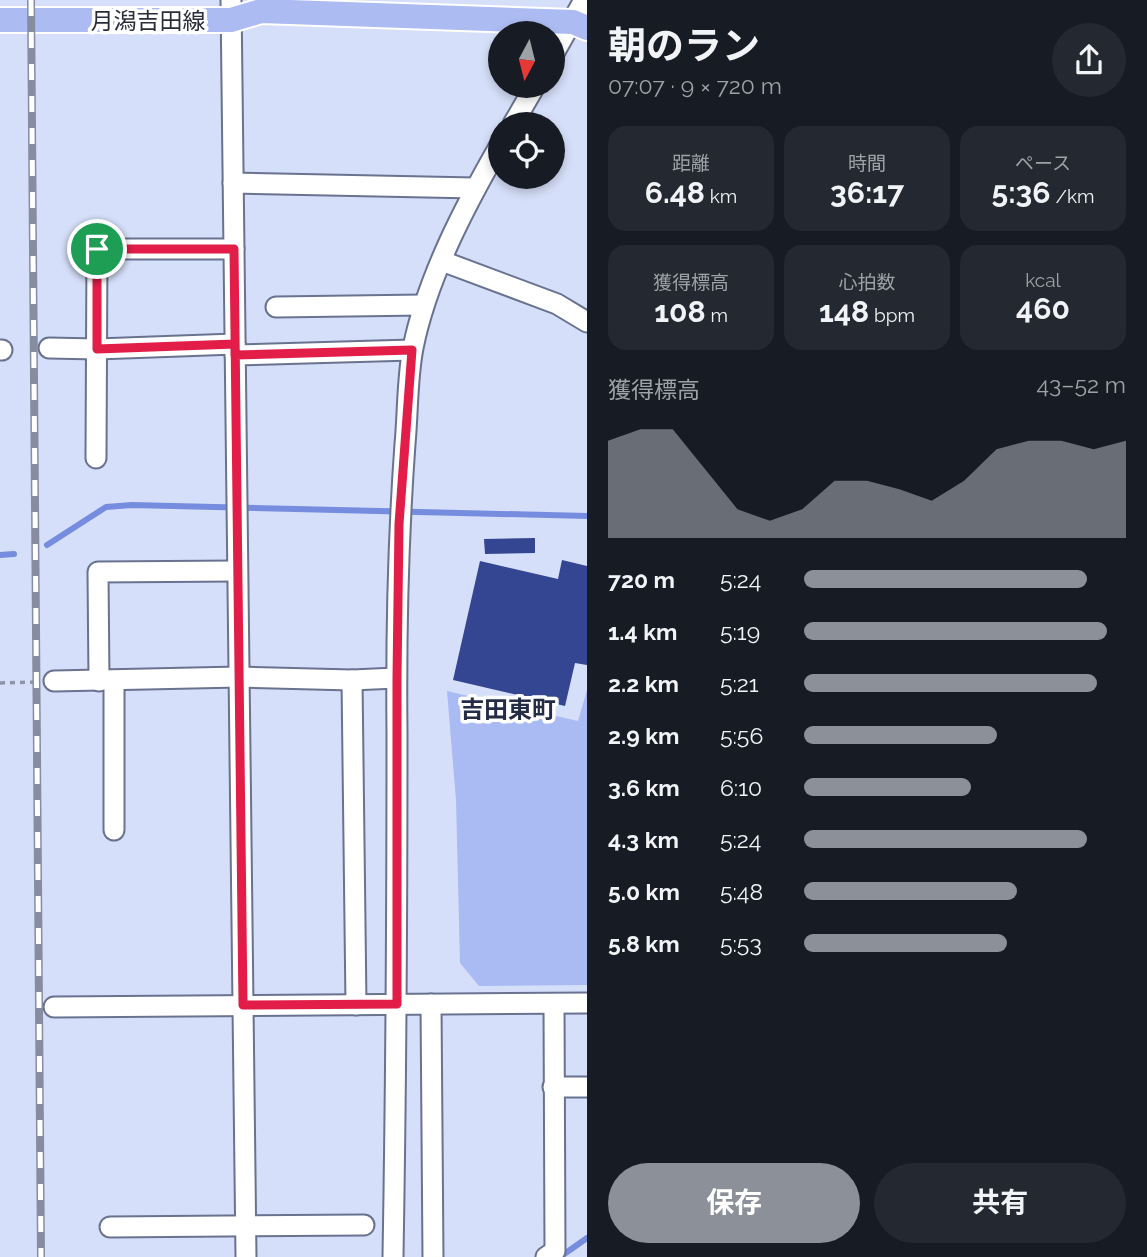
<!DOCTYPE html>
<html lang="ja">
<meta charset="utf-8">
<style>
body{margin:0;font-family:Raleway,"Noto Sans JP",sans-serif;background:#242831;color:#f1f3f6;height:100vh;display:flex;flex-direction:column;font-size:26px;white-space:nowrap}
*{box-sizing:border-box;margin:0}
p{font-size:23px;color:#9ea1a6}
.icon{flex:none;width:38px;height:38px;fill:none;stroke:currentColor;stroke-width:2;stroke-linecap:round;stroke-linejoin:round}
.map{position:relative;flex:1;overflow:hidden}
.side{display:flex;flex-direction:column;background:#171b24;width:560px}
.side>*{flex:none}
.needle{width:46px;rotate:187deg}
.fabs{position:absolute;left:488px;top:21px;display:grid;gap:14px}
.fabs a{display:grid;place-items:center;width:77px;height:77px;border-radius:50%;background:#171b24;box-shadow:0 4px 10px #0003;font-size:35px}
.pin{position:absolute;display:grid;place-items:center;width:60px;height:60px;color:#fff;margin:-30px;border:4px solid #fff;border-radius:50%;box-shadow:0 2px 7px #0007}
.round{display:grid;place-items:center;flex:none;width:74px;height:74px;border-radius:37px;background:#242831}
.head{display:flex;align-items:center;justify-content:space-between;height:119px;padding:0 21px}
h1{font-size:38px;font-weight:700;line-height:52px}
.stats{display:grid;grid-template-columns:repeat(3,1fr);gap:10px;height:119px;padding:7px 21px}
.stats div{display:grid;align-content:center;border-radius:18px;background:#242831;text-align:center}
.stats b{font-size:30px;font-weight:700}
.stats small{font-size:19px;font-weight:400}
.stats p{font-size:19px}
.chart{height:196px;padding:14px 21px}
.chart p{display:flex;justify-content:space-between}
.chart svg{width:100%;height:126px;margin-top:7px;fill:#8c9099;opacity:.7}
.button{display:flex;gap:14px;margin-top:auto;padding:14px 21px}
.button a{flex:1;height:80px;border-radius:42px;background:#8c9099;color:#fff;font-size:28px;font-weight:700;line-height:80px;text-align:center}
.button a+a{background:#242831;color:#f1f3f6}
ul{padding:0 21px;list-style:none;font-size:23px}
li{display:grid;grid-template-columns:112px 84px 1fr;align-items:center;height:52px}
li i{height:18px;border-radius:9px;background:#8c9099}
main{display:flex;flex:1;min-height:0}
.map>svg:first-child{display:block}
</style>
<main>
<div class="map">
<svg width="587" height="1257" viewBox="0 0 587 1257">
<rect width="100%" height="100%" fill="#d6dff9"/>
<path fill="#aabbf3" d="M587,690v295l-108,1 -19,-23 -4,-163 -9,-109 131,30z"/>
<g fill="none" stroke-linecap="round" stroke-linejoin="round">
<g stroke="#768ddf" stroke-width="6">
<path d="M47,545l59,-38 26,-2 455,11"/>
<path d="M0,555l14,-1"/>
<path d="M560,1257l27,-19"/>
</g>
</g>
<g fill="#344591">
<path d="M535,538v15l-50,1 -1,-15z"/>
<path d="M562,560l25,6v99l-12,-2 -10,43 -112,-26 27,-119 78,18z"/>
</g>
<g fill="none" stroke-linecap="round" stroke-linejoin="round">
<g stroke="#69728f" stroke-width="23">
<g id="minor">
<path d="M231,0l15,1257"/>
<path d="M553,55l31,-55"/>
<path d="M513,124l22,-38"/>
<path d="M233,183l242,5"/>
<path d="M442,261l115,43 30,18"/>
<path d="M276,307l147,-2"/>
<path d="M49,348l48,1 138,-5"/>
<path d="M0,350h2"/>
<path d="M235,355l177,-5"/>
<path d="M96,458l1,-209h137"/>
<path d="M352,680l4,325"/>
<path d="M54,681l185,-4 113,3 44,-2"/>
<path d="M99,681l-1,-109 139,-1"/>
<path d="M114,830v-149"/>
<path d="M431,1004l2,253"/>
<path d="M54,1007l533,-4"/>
<path d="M553,1087h34"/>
<path d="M110,1227l254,-2"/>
<path d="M393,1257c3,-174 4,-349 4,-523 -1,-97 1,-194 8,-290 3,-32 2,-65 8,-96 14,-70 52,-142 87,-203"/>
<path d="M546,1257l9,-6 -1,-247"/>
</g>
</g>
<g stroke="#fff" stroke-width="28">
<path id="major" d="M0,20h231l30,-9 312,11 14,6"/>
</g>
<path stroke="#8e95a9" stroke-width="3.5" stroke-dasharray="5 5" stroke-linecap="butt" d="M0,683l36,-1"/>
<use href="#minor" stroke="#fff" stroke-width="19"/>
<use href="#major" stroke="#acbbf1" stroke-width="24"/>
<g stroke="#868da1" stroke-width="8">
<path id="rail" d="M31,0l10,1257"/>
</g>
<use href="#rail" stroke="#fff" stroke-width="5" stroke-dasharray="16" stroke-linecap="butt"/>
</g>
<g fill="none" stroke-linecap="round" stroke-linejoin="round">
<g stroke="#fff" stroke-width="14">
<path id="route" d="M97,249h137c3,252 6,504 9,756l154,-1v-326l2,-154 13,-174 -177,5v-11l-138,5v-100"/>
</g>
<use href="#route" stroke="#e11d48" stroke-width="9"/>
</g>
<g text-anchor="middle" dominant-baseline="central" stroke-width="7" stroke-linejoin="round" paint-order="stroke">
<g font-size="23" fill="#292d39" stroke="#fff">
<text x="148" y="20">月潟吉田線</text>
</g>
<g font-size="24" font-weight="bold" fill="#252c45" stroke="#fff">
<text x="508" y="709">吉田東町</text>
</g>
</g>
</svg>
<div class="fabs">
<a><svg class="needle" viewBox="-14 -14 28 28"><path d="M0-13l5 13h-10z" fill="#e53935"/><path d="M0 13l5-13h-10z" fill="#9ea1a6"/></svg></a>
<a><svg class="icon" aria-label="locate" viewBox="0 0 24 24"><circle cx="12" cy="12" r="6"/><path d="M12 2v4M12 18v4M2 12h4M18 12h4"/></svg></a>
</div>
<div class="pin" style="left:97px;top:249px;background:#1e9e55"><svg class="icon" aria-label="arrive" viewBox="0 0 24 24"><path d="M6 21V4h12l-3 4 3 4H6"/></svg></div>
</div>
<section class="side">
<div class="head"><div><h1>朝のラン</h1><p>07:07 · 9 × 720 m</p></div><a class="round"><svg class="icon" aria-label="share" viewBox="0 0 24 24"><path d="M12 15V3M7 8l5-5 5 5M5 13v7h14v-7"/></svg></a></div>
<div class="stats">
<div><p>距離</p><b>6.48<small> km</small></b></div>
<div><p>時間</p><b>36:17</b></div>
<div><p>ペース</p><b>5:36<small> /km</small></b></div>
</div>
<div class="stats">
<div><p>獲得標高</p><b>108<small> m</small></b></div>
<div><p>心拍数</p><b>148<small> bpm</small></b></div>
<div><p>kcal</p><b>460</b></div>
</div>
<div class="chart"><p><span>獲得標高</span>43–52 m</p>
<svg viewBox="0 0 160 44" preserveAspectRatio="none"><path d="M0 44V10L10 6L20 6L30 20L40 34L50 38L60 34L70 24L80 24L90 27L100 31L110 24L120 13L130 10L140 10L150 13L160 10V44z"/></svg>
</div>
<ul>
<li><b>720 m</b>5:24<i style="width:88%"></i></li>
<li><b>1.4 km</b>5:19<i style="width:94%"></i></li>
<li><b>2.2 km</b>5:21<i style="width:91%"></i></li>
<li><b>2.9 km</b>5:56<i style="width:60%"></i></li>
<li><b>3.6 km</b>6:10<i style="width:52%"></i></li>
<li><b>4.3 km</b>5:24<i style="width:88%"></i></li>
<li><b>5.0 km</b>5:48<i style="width:66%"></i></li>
<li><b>5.8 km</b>5:53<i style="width:63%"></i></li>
</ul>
<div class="button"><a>保存</a><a>共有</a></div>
</section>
</main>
